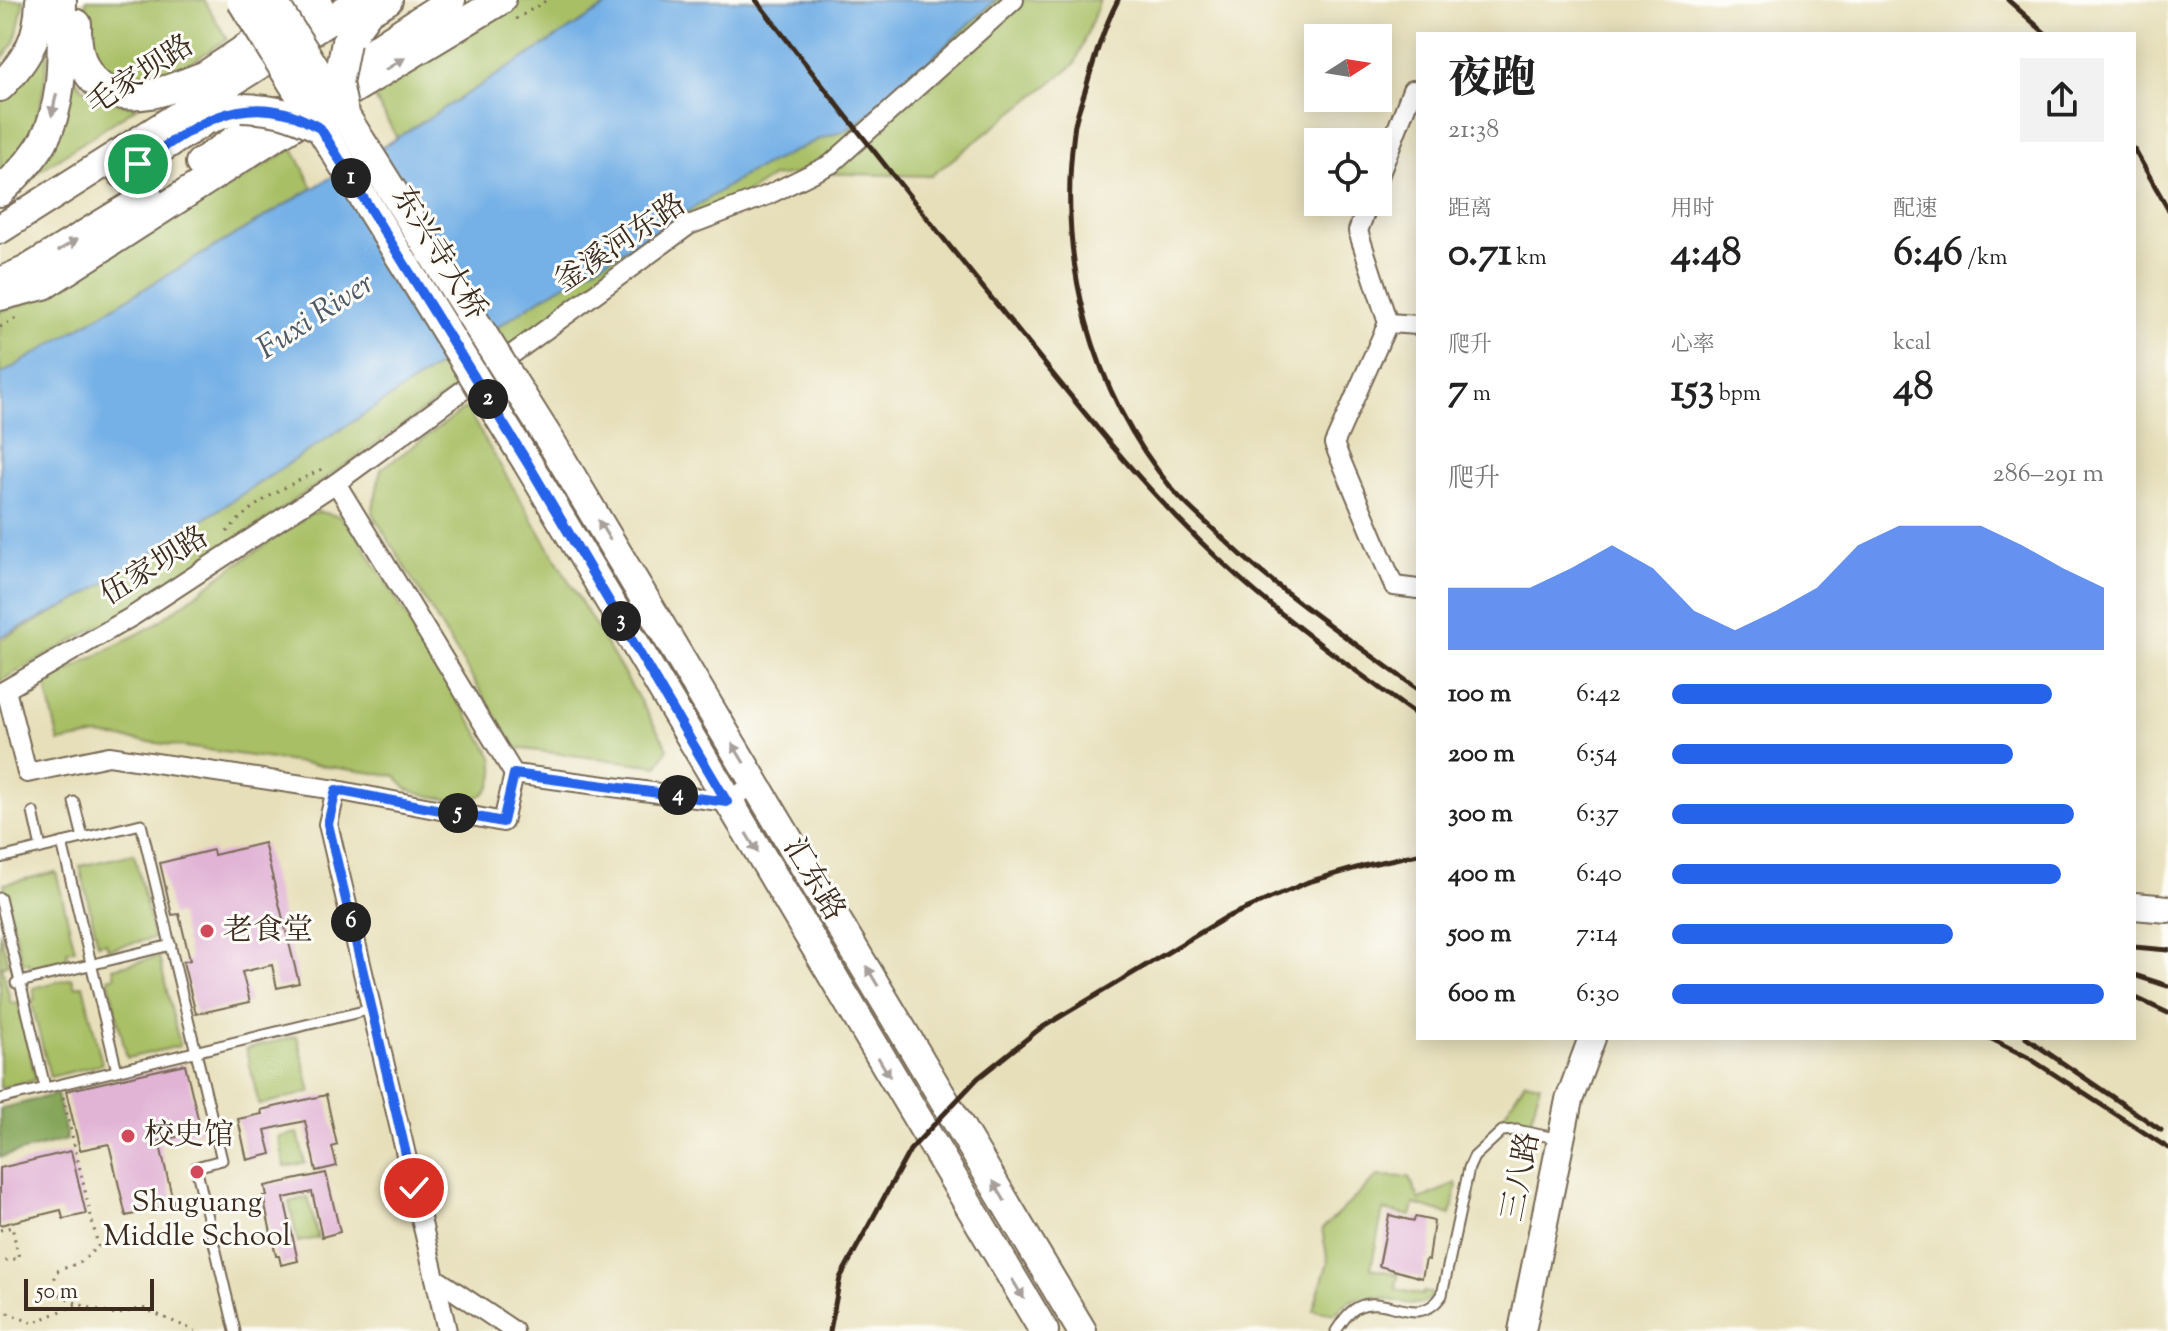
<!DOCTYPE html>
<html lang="zh">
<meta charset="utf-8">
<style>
body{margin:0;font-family:"Sorts Mill Goudy","Noto Serif SC",serif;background:#f2f2f2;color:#222;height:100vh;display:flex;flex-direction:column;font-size:30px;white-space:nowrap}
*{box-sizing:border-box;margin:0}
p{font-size:26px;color:#767676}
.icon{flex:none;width:44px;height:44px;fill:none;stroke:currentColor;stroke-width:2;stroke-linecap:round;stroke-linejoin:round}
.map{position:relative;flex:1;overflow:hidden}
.drawer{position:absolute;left:1416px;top:32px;width:720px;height:1008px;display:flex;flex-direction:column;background:#fff;border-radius:0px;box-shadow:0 4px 20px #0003}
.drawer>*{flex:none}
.needle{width:52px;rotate:78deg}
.tools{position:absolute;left:1304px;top:24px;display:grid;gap:16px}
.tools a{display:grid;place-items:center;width:88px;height:88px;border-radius:0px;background:#fff;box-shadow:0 4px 20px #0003;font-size:40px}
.scale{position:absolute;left:24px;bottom:20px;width:130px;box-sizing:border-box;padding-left:8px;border:4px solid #3b2a1e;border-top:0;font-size:22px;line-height:28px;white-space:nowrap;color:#3b2a1e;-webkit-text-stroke:6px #fdfcf7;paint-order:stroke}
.pin{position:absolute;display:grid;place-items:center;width:68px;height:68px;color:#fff;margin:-34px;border:4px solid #fff;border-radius:50%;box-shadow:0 2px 8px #0007}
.km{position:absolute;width:40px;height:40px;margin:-20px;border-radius:50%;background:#222;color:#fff;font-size:22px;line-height:40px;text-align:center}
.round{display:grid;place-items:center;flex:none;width:84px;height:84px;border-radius:0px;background:#f2f2f2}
.summary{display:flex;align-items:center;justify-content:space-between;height:136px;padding:0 32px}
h1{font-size:44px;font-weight:800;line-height:60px}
.figures{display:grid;grid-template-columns:repeat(3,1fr);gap:12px;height:136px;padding:8px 32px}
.figures div{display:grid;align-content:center}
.figures b{font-size:40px;font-weight:800}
.figures small{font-size:22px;font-weight:400}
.figures p{font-size:22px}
.chart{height:224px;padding:16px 32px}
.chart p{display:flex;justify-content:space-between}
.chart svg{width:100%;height:144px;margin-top:8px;fill:#2563eb;opacity:.7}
ul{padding:0 32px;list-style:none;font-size:26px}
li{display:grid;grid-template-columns:128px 96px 1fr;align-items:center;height:60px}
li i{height:20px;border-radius:10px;background:#2563eb}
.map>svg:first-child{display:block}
</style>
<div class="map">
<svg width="2168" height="1331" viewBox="0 0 2168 1331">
<rect width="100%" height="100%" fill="#fdfcf7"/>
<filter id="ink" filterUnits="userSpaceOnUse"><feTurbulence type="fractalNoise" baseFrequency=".0125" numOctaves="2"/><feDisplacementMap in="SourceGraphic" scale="16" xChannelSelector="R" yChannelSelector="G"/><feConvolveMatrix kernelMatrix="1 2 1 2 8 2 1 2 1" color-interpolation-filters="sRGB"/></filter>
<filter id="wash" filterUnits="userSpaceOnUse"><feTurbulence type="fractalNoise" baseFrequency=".006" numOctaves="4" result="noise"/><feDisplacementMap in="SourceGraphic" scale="32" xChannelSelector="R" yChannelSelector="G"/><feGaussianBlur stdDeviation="1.8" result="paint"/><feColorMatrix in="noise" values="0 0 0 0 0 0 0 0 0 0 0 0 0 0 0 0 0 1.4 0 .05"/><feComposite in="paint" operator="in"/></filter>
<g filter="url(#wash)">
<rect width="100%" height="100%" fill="#e7dfba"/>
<g fill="#a8bf65" stroke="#727442" stroke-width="2">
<path d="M0,0h24l-9,42 -15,19z"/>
<path d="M86,0h118l23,39 -59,39 -41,9 -25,-13 -17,-37z"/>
<path d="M497,0h119l-219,138 -27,-49z"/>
<path d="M996,0h104l-25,64 -144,112 -127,-3 -32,4 -254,162 -68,53 -282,196 -168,93v-41l72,-37 59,-36 412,-270 121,-70 82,-53 71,-34 30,-10 54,-39 34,-36z"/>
<path d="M49,31c-3,64 -9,98 -49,149v-81z"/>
<path d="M69,68c16,33 35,32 68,39l-113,74z"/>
<path d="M293,148l20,40 -313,187v-64l30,-9 41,-32 64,-26z"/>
<path d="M466,408l202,340 -10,18 -143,-18 -143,-235 9,-44z"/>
<path d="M319,512l20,4 16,16 138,225c7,40 -19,47 -52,41 -10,-2 -22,-3 -31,-8 -6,-2 -10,-9 -14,-14l-298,-41 -39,7 -15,-64 18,-4 91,-48 81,-60 77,-52z"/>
<path d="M134,854l20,84 -46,11 -2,-7 -8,2 -18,-78z"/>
<path d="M56,872l19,77 -8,2 1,8 -38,9 -2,-6 -6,1 -18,-79z"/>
<path d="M0,930l8,34 -6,2 9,38 7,-1 18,77 -36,8z"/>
<path d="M159,957l21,89 -53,12 -19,-80 7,-2 -2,-8z"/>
<path d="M72,978l3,9 8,-2 19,79 -52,13 -19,-77 4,-1 -2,-11z"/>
<path d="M297,1036l14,56 -52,13 -13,-56z"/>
<path d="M1525,1081l15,3 -10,41 -20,-4 -14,6z"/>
<path d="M298,1133l7,30 -20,4 -6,-30z"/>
<path d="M1378,1176l31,1 11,23 36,-17 1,3 -6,29 -37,-11 -3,12 -28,-6 -12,58 27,6 -2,15 26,6 1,-3 11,2c-23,31 -64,-23 -99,20l-22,-4 15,-48 -6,-33z"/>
<path d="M308,1197l10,41 -20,4 -9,-40z"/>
</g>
<path fill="#86a65a" stroke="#60683c" stroke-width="2" d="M57,1094l10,46 -67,17v-48z"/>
<path fill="#75b0e6" stroke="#586d82" stroke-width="2" d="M616,0h380l-61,55 -34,35 -54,40 -30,10 -71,34 -82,53 -121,70 -412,270 -59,36 -72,34v-262l397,-237z"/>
<g id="blocks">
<g fill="#e1b3d5">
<path d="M264,843l35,140 -22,5 -5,-23 -30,7 8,30 -54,12 -13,-52 7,-2 -11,-46 -7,1 -12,-52 53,-13 1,5z"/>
<path d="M185,1064l16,67 -42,10 15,64 -48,11 -17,-72 -29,6 -14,-59z"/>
<path d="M326,1095l11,50 -5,2 5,19 -21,5 -11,-50 -40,9 6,24 -24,6 -9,-41 24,-5 -1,-4z"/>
<path d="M71,1151l15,63 -23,5 -2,-9 -61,15v-57z"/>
<path d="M326,1173l14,59 -18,5 -10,-45 -28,6 14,63 -17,4 -2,-9h-3l-13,-60h4l-2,-10z"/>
<path d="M1389,1215l25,6 1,-4 19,4 -5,39 -3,-1 -4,19 -43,-12z"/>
</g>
</g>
</g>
<g filter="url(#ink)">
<use href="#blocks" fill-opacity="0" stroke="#776955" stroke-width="2"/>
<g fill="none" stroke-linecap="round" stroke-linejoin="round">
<g stroke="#776955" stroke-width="13">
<g id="service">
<path d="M74,802l9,36"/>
<path d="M33,812l8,36"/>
<path d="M62,843l55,228"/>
<path d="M0,858l141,-34 81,336 -26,7 39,164"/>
<path d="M0,898l45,189"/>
<path d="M16,983l155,-38"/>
<path d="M0,1099l372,-90"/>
<path d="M1336,1331c6,-9 12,-19 22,-24 29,-14 60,24 84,-12l27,-127 5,-11 28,-26 15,-1 43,9"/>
</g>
</g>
<g stroke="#776955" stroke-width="22">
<g id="minor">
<path d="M1378,179l34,-89"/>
<path d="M1369,202l-11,29 30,92 -54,121 60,142 24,3"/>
<path d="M1388,323l30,2"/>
<path d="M336,483l178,291 213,28 29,-19"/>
<path d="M6,690l21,83 82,-17 227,34"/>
<path d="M0,693l133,-77 203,-133 353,-258 79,-30 63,-31 183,-164"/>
<path d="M435,1278l12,53"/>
<path d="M514,1331l-79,-53 -107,-454 8,-34 167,32 11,-48"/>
</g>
</g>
<g stroke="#776955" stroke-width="30">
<g id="secondary">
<path d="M2134,906l34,3"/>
<path d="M1522,1331l47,-231 23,-62"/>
</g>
</g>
<g stroke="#776955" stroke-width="32">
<g id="primary">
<path d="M77,24c-1,48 21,79 73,70 18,-3 37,-12 54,-18"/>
<path d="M346,42l23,-31 19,-11"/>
<path d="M209,73l109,-73"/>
<path d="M324,83l127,-83"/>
<path d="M0,87c27,-28 39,-47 40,-87"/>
<path d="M200,163l79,-52"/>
<path d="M122,173l84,-53 35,-12"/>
<path d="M0,192c16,-16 33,-32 44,-52 22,-41 17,-95 18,-140"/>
<path d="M0,229l361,-229"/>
<path d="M0,282l27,-12 121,-74"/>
<path d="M0,296l44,-11 225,-145 232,-140"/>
<path d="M551,442l531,889"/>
<path d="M527,462l517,869"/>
</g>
</g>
<g stroke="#776955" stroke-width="3" stroke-dasharray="2 6" stroke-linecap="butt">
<path d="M516,19l31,-19"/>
<path d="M0,327l18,-10"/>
<path d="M227,532c27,-32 63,-47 99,-65"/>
<path d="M63,1097l35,149 -17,16 -24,9 -6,19 27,14 37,11 28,-7 52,23"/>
<path d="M0,1230l12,-3 7,31 -19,4"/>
<path d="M0,1310l33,13 45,-19"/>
</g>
<use href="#service" stroke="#fff" stroke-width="9"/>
<use href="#minor" stroke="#fff" stroke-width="18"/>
<use href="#secondary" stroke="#fff" stroke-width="26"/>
<use href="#primary" stroke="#fff" stroke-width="28"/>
<g stroke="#3b2a1e" stroke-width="5">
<path d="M756,0c85,110 171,219 259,327 69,86 139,175 221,248 57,51 120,96 182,141"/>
<path d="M1118,0c-15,29 -24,60 -33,91 -4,13 -10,27 -11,41 -17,128 17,259 99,358 12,14 26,26 39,38 63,61 135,110 206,161"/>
<path d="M2008,0l38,34"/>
<path d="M2134,149l34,60"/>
<path d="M2134,947l34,3"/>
<path d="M2134,975l34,11"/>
<path d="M2134,997l34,16"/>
<path d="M1990,1038l39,20 139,90"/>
<path d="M2026,1038l135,92"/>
<path d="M830,1331l10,-53 70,-128 68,-72 60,-48 187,-112 83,-36 59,-17 51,-11"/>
</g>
<g stroke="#776955" stroke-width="32" stroke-linecap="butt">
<g id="primary-bridge">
<path d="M241,0l286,462"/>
<path d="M272,0l279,442"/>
<path d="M343,107l-5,-24 8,-41"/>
<path d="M241,108c34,1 48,5 79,20"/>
</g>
</g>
<use href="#primary-bridge" stroke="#fff" stroke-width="28"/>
</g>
<defs><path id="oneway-solid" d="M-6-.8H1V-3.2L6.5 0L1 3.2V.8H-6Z" transform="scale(2)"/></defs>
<g fill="#a79f9a">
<use href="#oneway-solid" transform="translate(395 64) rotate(-31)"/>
<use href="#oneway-solid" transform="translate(54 105) rotate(102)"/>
<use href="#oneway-solid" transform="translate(68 245) rotate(-31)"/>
<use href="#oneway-solid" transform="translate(604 530) rotate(-121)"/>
<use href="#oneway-solid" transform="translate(738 753) rotate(-121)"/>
<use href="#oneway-solid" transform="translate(752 843) rotate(59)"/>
<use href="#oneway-solid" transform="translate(872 976) rotate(-121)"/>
<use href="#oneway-solid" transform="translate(884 1067) rotate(59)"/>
<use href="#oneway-solid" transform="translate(999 1191) rotate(-120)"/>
<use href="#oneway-solid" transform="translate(1018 1289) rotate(59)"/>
</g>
</g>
<g fill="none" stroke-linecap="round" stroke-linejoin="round" filter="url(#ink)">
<g stroke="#fff" stroke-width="16">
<path id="route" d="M138,164c47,-30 89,-67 148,-51 12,3 23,10 34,15l207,334 200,340 -213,-28 -11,48 -167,-32 -8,34 86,364"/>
</g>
<use href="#route" stroke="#2563eb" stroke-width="10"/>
</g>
<g fill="#d1495b" stroke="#fdfcf7" stroke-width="3">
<circle cx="207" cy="931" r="8"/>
<circle cx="128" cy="1136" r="8"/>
<circle cx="197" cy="1172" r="8"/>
</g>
<g text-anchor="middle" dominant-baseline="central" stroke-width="6" stroke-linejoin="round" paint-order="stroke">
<g font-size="30" fill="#3b2a1e" stroke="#fdfcf7">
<text transform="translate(141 76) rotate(-33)">毛家坝路</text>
<text transform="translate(621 244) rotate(-34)">釜溪河东路</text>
<text transform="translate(438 254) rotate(58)">东兴寺大桥</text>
<text transform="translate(155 567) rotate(-32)">伍家坝路</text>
<text transform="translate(813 880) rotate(59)">汇东路</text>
<text transform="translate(1522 1177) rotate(-79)">三八路</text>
</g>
<g font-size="30" fill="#3b2a1e" stroke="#fdfcf7" text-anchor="start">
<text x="223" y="931">老食堂</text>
<text x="144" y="1136">校史馆</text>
<text x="197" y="1203" text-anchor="middle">Shuguang<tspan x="197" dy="34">Middle School</tspan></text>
</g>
<g font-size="32" font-style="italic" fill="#4f5964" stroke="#fdfcf7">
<text transform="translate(316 317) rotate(-33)">Fuxi River</text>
</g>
</g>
</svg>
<div class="tools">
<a><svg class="needle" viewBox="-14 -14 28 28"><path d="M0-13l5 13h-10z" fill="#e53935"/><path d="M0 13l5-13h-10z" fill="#767676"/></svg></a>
<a><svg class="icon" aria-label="locate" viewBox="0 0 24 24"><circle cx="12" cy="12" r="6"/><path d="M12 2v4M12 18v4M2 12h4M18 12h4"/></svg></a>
</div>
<div class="scale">50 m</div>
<div class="pin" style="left:138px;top:164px;background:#1e9e55"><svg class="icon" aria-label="arrive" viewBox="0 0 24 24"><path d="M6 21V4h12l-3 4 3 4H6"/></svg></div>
<div class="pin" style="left:414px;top:1188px;background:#d93025"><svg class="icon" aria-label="check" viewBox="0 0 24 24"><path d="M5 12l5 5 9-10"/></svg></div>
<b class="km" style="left:351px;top:178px">1</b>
<b class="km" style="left:488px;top:399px">2</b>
<b class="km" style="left:621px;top:621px">3</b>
<b class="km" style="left:678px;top:795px">4</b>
<b class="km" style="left:458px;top:813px">5</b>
<b class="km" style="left:351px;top:922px">6</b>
<section class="drawer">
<div class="summary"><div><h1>夜跑</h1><p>21:38</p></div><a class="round"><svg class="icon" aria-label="share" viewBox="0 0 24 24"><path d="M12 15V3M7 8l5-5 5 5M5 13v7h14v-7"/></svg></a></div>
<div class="figures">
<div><p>距离</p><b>0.71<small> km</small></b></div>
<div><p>用时</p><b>4:48</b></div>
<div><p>配速</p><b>6:46<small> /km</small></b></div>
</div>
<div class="figures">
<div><p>爬升</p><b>7<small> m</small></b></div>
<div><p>心率</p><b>153<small> bpm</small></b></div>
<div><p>kcal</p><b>48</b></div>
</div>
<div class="chart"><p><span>爬升</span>286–291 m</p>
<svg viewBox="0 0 160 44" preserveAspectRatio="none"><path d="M0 44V25L10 25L20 25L30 19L40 12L50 19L60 32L70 38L80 32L90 25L100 12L110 6L120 6L130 6L140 12L150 19L160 25V44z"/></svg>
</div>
<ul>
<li><b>100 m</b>6:42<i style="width:88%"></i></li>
<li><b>200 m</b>6:54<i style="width:79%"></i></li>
<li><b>300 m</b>6:37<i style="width:93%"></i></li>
<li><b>400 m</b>6:40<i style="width:90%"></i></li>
<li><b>500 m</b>7:14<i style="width:65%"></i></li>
<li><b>600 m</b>6:30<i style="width:100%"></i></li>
</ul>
</section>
</div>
